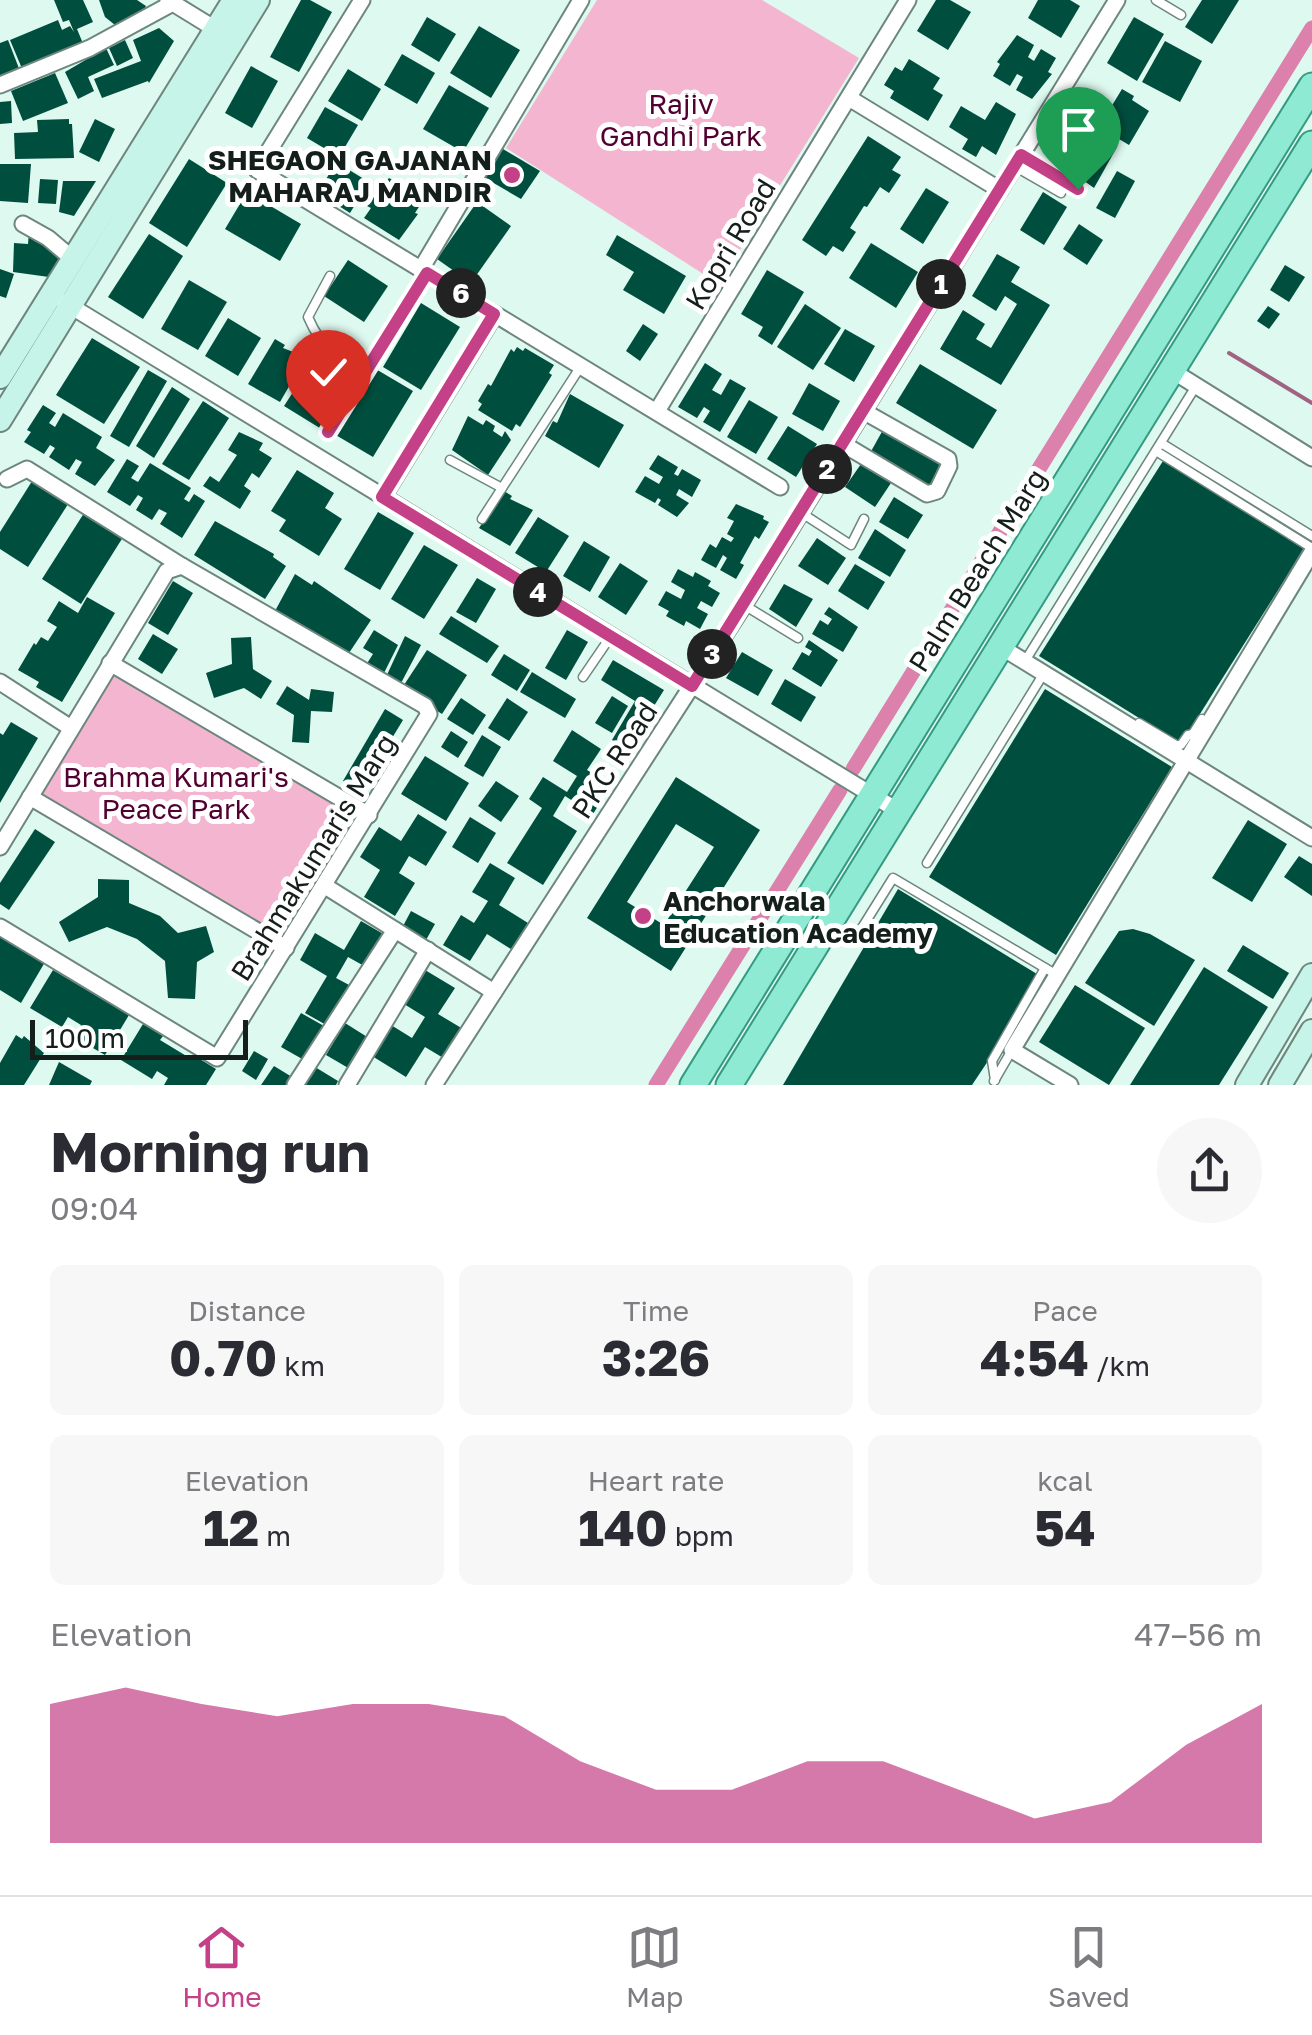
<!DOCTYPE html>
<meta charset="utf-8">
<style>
body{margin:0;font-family:"Golos Text",sans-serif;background:#f7f7f7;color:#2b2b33;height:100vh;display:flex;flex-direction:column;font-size:38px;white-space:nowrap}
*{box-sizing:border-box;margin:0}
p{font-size:32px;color:#7c7c81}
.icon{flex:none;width:55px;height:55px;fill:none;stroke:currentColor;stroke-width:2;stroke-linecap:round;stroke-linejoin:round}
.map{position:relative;height:1085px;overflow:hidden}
.drawer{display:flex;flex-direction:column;background:#fff;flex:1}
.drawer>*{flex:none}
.scale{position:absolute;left:30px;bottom:25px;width:218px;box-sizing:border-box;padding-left:10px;border:5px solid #141e1a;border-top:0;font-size:28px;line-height:35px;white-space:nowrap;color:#141e1a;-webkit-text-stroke:8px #fff;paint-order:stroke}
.pin{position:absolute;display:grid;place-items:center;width:85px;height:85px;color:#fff;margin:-102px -42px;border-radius:50% 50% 50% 0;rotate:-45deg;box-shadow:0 0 10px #0007}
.pin .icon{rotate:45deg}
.km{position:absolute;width:50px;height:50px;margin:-25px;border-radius:50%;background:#222;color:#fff;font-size:28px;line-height:50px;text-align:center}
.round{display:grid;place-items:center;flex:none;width:105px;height:105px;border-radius:52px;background:#f7f7f7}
.headline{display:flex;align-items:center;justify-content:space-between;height:170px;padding:0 50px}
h1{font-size:55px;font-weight:700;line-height:75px}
.stats{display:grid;grid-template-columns:repeat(3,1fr);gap:15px;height:170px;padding:10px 50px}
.stats div{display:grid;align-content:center;border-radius:15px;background:#f7f7f7;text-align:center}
.stats b{font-size:50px;font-weight:700}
.stats small{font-size:28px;font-weight:400}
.stats p{font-size:28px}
.chart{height:280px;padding:20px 50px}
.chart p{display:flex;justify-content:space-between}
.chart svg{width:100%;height:180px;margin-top:10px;fill:#c44187;opacity:.7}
.menu{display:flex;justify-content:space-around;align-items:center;height:140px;border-top:2px solid #e1e1e2;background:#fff;font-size:28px;color:#7c7c81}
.menu a{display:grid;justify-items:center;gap:5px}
.menu .selected{color:#c44187}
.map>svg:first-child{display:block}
</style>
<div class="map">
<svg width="1312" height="1085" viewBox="0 0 1312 1085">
<rect width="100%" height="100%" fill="#def9f0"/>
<g fill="#f3b5d0">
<path d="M597,0h165l97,58 -140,226 -213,-136z"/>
<path d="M110,663l259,152 -83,133 -256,-151z"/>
</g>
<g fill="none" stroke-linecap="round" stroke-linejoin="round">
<path stroke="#a06380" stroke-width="4" d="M1229,353l83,50"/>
<g stroke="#dc81ac" stroke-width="15">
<path d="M853,769l459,-741"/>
<path d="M656,1085l184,-295"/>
</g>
</g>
<g fill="#004e3e" fill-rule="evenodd">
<path d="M54,0h29l10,22 -16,7 7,17 -61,25 -13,-31 48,-20 4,10 8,-4 4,6 -5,-12 -6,2z"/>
<path d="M99,0h38l9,6 -6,11 -25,8 -10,-8z"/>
<path d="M301,0h9l22,12 -33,60 -29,-15z"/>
<path d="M936,0h14l21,12 -23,38 -31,-19z"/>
<path d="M1038,0h32l10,6 -19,32 -33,-20z"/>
<path d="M1202,0h37l-27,44 -27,-17z"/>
<path d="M427,17l29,17 -17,28 -28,-17z"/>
<path d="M1134,17l30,17 -27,47 -30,-18z"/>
<path d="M479,26l41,24 -29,48 -41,-25z"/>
<path d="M159,28l15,13 -25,42 -1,-2 -46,17 -8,-19 47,-18 -8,-21z"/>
<path d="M1017,35l17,10 -6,12 6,4 7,-12 15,9 -8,14 4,2 -20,25 -16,-9 7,-13 -6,-3 -7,12 -17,-10 7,-12 -3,-2z"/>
<path d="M8,40l12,31 -20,8v-36z"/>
<path d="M125,40l8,18 -16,8 -8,-18z"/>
<path d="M1165,41l37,20 -22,41 -38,-20z"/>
<path d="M106,48l8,17 -26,12 6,14 -16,8 -13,-27z"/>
<path d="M402,54l33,19 -18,31 -33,-19z"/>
<path d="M909,59l31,19 -7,11 10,6 -15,26 -38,-23 4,-7 -10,-6 11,-18 7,4z"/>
<path d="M251,66l27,15 -26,47 -27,-15z"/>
<path d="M348,69l33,20 -19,32 -34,-20z"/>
<path d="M55,73l13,30 -45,18 -12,-30z"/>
<path d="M449,85l40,23 -26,44 -40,-23z"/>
<path d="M1122,89l12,7 -2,4 17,11 -20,34 -30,-18z"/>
<path d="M1081,100l21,16 -11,15 -21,-16z"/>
<path d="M11,101l1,22 -12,1v-22z"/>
<path d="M996,102l20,12 -20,41 -14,-9 -6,11 -14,-8 6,-10 -19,-12 12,-21 24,14z"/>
<path d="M325,107l33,18 -19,32 -32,-19z"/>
<path d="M69,119v5h3l2,34 -59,1 -1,-26 24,-1 -1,-12z"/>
<path d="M95,119l20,10 -16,33 -20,-10z"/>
<path d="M1085,133l32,14 -23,41 -28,-20z"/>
<path d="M868,136l33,21 -9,13 9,5 -12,18 -9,-6 -13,20 -3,-1 -14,22 6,4 -13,20 -10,-6 -7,10 -24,-16z"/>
<path d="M503,149l37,22 -19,28 -36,-21z"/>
<path d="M189,159l38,24 -40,64 -38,-24z"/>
<path d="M336,162l33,20 -19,31 -32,-20z"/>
<path d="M0,164h31l-3,39 -28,-2z"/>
<path d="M1117,171l18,10 -20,37 -19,-10z"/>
<path d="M389,178l7,4 2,-2 26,19 -9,14 3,1 -19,26 -35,-22 7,-10 -4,-2z"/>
<path d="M40,179l18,1 -2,24 -18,-1z"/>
<path d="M63,181h33l-22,35 -15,-4z"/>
<path d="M926,188l23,14 -26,42 -23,-15z"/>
<path d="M247,192l54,32 -21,37 -55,-32z"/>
<path d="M1043,192l24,15 -23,38 -24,-15z"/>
<path d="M477,202l34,24 -40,57 -34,-24z"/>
<path d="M1079,224l24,16 -16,25 -24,-16z"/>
<path d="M29,232l34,10 -7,36 -43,-6 1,-29 14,1z"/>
<path d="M149,234l34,22 -40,63 -35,-22z"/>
<path d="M617,235l69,41 -22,38 -41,-24 11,-18 -28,-17z"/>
<path d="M871,243l47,29 -22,36 -47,-30z"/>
<path d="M997,254l23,13 -9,15 39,23 -49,80 -61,-36 23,-39 22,14 -9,15 15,9 26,-44 -12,-8 -9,15 -24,-15z"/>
<path d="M348,260l40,26 -24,36 -40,-26z"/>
<path d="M1285,265l20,12 -16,25 -19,-12z"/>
<path d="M0,269l14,5 -8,24 -6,-2z"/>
<path d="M767,270l37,22 -32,53 -14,-9 5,-9 -22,-13z"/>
<path d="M189,280l38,22 -29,48 -37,-21z"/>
<path d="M421,303l39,24 -39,63 -38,-23z"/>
<path d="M805,304l36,24 -28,42 -36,-23z"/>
<path d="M1268,306l12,8 -11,15 -12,-8z"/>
<path d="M228,318l33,20 -23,38 -33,-20z"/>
<path d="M643,324l15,10 -18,27 -14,-10z"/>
<path d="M845,329l30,17 -21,36 -30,-18z"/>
<path d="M92,338l48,29 -36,57 -48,-29z"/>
<path d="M275,339l10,6 -2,3 23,9 -26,45 -32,-18z"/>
<path d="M517,347l6,4 2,-3 29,17 -5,8 3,2 -32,52 -4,-3 -4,7 -34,-21 4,-6 -4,-3 10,-17 3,2 20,-37 3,3z"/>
<path d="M315,358l38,25 -30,47 -39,-24z"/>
<path d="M705,363l17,11 -10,16 9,5 9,-16 16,9 -26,44 -17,-10 7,-11 -6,-4 -7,11 -19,-11z"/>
<path d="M920,364l77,46 -24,39 -77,-46z"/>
<path d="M374,368l39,23 -40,66 -39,-23z"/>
<path d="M148,370l19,11 -38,66 -19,-11z"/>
<path d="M809,383l31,18 -17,30 -31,-17z"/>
<path d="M172,387l18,12 -36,59 -18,-12z"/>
<path d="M570,394l54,31 -25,43 -54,-32 8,-15 4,2z"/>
<path d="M749,400l29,17 -22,37 -29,-17z"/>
<path d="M203,401l26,17 -40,62 -27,-16z"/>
<path d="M43,405l13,8 -7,10 6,4 8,-14 39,24 -6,11 19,12 -20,26 -20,-12 7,-12 -6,-3 -7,11 -20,-13 6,-9 -5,-3 -6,9 -20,-12 7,-10 -4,-2z"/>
<path d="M468,416l15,9 3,-5 9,6 -2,5 9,6 3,-6 6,9 -23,35 -36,-25z"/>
<path d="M788,426l29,18 -21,33 -29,-18z"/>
<path d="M884,428l63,34 -16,29 -62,-36z"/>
<path d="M239,432l24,11 -4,7 13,8 -13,20 -7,-5 -8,13 7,5 -11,18 -37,-23 7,-10 9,6 18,-27 -9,-5z"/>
<path d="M658,455l20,12 -4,7 4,2 4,-7 19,11 -9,17 -13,-8 -3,6 13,8 -12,14 -19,-12 3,-5 -3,-2 -3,5 -20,-11 10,-16 14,8 4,-7 -14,-8z"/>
<path d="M127,459l12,7 -8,12 7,4 12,-19 41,25 -7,11 5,3 5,-8 11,7 -23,37 -22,-14 7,-11 -8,-4 -7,11 -16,-10 7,-12 -5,-3 -8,11 -23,-14z"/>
<path d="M1163,461l141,88 -123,195 -142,-88z"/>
<path d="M861,464l32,16 -18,27 -30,-20z"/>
<path d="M297,470l37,23 -9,15 17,11 -23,37 -40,-25 7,-11 -15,-9z"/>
<path d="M34,478l36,23 -42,66 -28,-18v-17z"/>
<path d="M504,491l8,5 -2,3 23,11 -23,36 -31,-18z"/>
<path d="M894,497l29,18 -15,24 -29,-17z"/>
<path d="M736,504l28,12 -1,3 6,3 -10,17 -4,-3 -15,27 4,2 -8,14 -16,-9 7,-12 -4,-3 -7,13 -15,-8 9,-16 6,4 6,-11 9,5 3,-4 -7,-4 7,-13 -7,-3z"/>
<path d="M86,510l39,24 -44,70 -39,-25z"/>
<path d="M378,512l36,21 -34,57 -36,-21z"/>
<path d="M538,517l31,19 -23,36 -31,-19z"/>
<path d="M215,521l59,33 -1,3 13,9 -21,33 -71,-44z"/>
<path d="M875,529l31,21 -16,27 -32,-19z"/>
<path d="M817,538l29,20 -18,27 -30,-19z"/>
<path d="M584,541l26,16 -20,35 -27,-16z"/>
<path d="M424,545l34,20 -34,54 -33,-20z"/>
<path d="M620,563l28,18 -22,34 -28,-18z"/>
<path d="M855,564l30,18 -17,28 -30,-19z"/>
<path d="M678,569l15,8 2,-5 16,9 -3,5 12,7 -8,14 -11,-6 -4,7 11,6 -8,15 -14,-8 -2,5 -18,-10 3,-5 -11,-6 8,-14 15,8 4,-9 -14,-8z"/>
<path d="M295,574l17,11 2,-4 57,39 -24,36 -72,-45z"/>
<path d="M477,578l19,11 -20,34 -20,-11z"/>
<path d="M173,581l20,12 -25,42 -20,-12z"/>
<path d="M784,584l29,15 -17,28 -27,-18z"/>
<path d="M87,597l28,16 -53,89 -26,-15 3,-5 -21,-12 16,-27 2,2 5,-8 7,4 9,-14 -10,-6 12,-20 19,12z"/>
<path d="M829,607l29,20 -15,25 -31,-18 8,-14 8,5 4,-6 -8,-5z"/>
<path d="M451,616l48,30 -12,17 -48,-29z"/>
<path d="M374,630l24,15 -15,30 -17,-10 7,-11 -10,-6z"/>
<path d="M567,630l21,12 -22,38 -21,-12z"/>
<path d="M153,634l25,15 -16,25 -24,-15z"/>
<path d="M405,636l16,9 -21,40 -14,-8z"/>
<path d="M251,637l2,32 19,12 -11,18 -17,-11 -30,10 -8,-25 26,-9 -1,-26z"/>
<path d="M809,640l29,20 -17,27 -29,-18 10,-17 7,4 3,-5 -7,-4z"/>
<path d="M427,650l40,25 -25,39 -40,-26z"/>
<path d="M742,652l31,18 -15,26 -32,-18z"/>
<path d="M504,654l26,16 -13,21 -26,-16z"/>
<path d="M613,660l51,30 -37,59 -15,-9 23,-39 -34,-21z"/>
<path d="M532,672l44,27 -11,19 -45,-26z"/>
<path d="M785,679l31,18 -15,25 -30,-18z"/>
<path d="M287,686l22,14 2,-11 23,3 -2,20 -21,-1 -2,32 -17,-1 2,-27 -18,-11z"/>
<path d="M1045,689l127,78 -116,188 -127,-78z"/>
<path d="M612,696l16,10 -16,27 -17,-10z"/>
<path d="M461,698l25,17 -13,20 -26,-16z"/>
<path d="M507,698l21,14 -19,29 -21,-13z"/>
<path d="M385,709l18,11 -43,71 -17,-10z"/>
<path d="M11,722l27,16 -38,65v-70l3,2z"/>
<path d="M572,730l29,19 -14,21 24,15 -18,29 -28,-18 -12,20 24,15 -34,54 -36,-22 35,-55 -13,-9 14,-22 24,15 10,-16 -24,-15z"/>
<path d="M451,731l17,11 -10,16 -17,-11z"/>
<path d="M482,735l19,12 -18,30 -19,-11z"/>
<path d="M425,756l44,27 -23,38 -45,-27z"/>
<path d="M676,777l84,53 -89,141 -84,-53zM676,824l38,23 -50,78 -37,-23z"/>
<path d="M496,781l23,15 -18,26 -23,-16z"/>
<path d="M418,814l29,18 -21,34 -17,-10 -10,17 16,10 -20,33 -31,-19 16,-27 -20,-13 19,-30 22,14z"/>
<path d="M470,817l26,16 -18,30 -26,-16z"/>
<path d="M1248,820l39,24 -35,58 -40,-24z"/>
<path d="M35,829l20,13 -46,68 -9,-6v-21z"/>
<path d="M1299,856l13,8v32l-28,-19z"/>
<path d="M490,863l25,15 -16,27 29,18 -17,26 -24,-15 -17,27 -27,-16 18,-30 13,8 14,-22 -16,-9z"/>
<path d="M98,879l31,1v23l31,13 18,17 28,-7 8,26 -17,10 -2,37 -27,-1 -3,-37 -28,-22 -30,-12 -38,15 -10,-20 39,-25z"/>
<path d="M898,889l139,85 -45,81 -20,30h-189z"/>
<path d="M411,911l24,13 -9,16 -24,-12z"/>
<path d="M361,921l24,14 -19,32 -18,-10 -12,21 15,8 -23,40 -23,-13 22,-37 -27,-16 15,-27 29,17z"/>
<path d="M1133,929l17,5 45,26 -41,66 -69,-43 34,-52z"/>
<path d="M0,936l45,26 -24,41 -21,-13z"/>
<path d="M1243,945l46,28 -16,26 -46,-28z"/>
<path d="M1204,967l64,40 -49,78h-89z"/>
<path d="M53,970l76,45 -24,40 -31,-18 7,-12 -13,-8 -6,10 -32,-19z"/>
<path d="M425,970l30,18 -17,26 25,15 -18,30 -20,-12 -19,30 -34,-21 19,-31 21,13 13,-21 -21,-13z"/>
<path d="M1075,985l70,43 -36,57 -70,-43z"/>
<path d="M301,1013l23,13 -20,34 -23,-13z"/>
<path d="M345,1023l27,17 -22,29 -24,-14z"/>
<path d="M143,1024l20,12 -3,4 33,20 2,-4 21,13 -10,16h-42l4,-7 -11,-7 -5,8 -31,-19z"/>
<path d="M16,1035l6,4 2,-3 20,17 -20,32h-24v-22z"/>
<path d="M254,1051l14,8 -12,21 -14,-9z"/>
<path d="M59,1062l33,19 -2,4h-41z"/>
<path d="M274,1066l18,11 -5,8h-26z"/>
<path d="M315,1067l23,14 -2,4h-32z"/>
</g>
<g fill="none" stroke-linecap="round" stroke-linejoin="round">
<g stroke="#6d867e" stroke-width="11">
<g id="lane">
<path d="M1156,0l25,15"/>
<path d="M1021,155l57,34"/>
<path d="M1014,166l47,27"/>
<path d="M330,276l-22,41c13,30 28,43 61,48"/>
<path d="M328,432l99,-159"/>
<path d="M1161,443l151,93"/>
<path d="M1156,451l156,97"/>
<path d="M450,460l52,28"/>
<path d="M800,512l51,33 13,-26"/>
<path d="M482,519l99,-153"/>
<path d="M744,605l54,33"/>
<path d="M1025,661l171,-275"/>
<path d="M583,677l28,-41"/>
<path d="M1139,723l37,22h5l7,-10 5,-1"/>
<path d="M1192,735l10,-16"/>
<path d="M927,863l117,-190"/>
<path d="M855,939l38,-61 164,97"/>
<path d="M995,1080l-3,-19 53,-93"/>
<path d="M994,1081l18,-31"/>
</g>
</g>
<g stroke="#6d867e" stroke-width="19">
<g id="street">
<path d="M168,0l52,32"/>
<path d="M362,0l-105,170 523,317"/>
<path d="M0,85l90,-37 83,-45"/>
<path d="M849,98l151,92"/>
<path d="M23,224l25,14 26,22"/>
<path d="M421,269l160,-269"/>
<path d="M64,302l836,510"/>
<path d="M1171,370l141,88"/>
<path d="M657,411l251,-411"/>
<path d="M843,444l84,50 10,-3 12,-25 -1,-7 -85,-48"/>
<path d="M383,497l112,-183"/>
<path d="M1001,647l311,191"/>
<path d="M110,663l259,152"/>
<path d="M0,682l71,46"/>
<path d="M30,797l256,151"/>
<path d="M0,847l167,-276 15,-5"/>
<path d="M325,886l169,106"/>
<path d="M0,927l217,131 212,-344 -4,-8 -243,-140 -155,-97 -20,10"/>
<path d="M295,1085l100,-155"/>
<path d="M347,1085l81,-135"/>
<path d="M434,1085l310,-480 373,-605"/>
<path d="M1070,1085l-58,-35 300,-498"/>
</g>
</g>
<g stroke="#6d867e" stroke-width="26">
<g id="secondary">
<path d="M0,377l234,-377"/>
<path d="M0,420l258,-420"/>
<path d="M1247,1085l65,-110"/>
<path d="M1280,1085l32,-54"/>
</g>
</g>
<g stroke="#349a80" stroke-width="29">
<g id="primary">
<path d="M693,1085l619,-999"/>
<path d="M729,1085l583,-941"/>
</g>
</g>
<use href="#lane" stroke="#fff" stroke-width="8"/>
<use href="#street" stroke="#fff" stroke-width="15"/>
<use href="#secondary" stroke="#c7f4e9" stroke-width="22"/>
<use href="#primary" stroke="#8fead4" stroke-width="25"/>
</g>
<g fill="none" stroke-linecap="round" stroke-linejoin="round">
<g stroke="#fff" stroke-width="20">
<path id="route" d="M328,432l99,-159 67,41 -112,183 310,189 329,-531 57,34"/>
</g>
<use href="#route" stroke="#c44187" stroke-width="12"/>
</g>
<g fill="#c44187" stroke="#fff" stroke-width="4">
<circle cx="512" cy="175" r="10"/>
<circle cx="643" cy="916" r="10"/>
</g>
<g text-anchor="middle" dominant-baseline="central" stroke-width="10" stroke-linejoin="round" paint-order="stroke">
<g font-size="28" fill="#520031" stroke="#fff">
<text x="681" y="103">Rajiv<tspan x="681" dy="32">Gandhi Park</tspan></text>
<text x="176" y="776">Brahma Kumari's<tspan x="176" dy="32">Peace Park</tspan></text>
</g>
<g font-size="28" font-weight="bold" fill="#141e1a" stroke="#fff" text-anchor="end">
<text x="492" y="159">SHEGAON GAJANAN<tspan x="492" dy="32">MAHARAJ MANDIR</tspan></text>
<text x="663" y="900" text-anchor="start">Anchorwala<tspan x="663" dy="32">Education Academy</tspan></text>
</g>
<g font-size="28" fill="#141e1a" stroke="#fff">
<text transform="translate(730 244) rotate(-59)">Kopri Road</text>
<text transform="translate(977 570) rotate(-58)">Palm Beach Marg</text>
<text transform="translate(614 760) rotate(-57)">PKC Road</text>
<text transform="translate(313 857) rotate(-58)">Brahmakumaris Marg</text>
</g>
</g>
</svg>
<div class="scale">100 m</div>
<div class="pin" style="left:1078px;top:189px;background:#1e9e55"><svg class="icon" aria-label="arrive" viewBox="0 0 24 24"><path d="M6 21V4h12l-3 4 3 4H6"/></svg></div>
<div class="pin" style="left:328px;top:432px;background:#d93025"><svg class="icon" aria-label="check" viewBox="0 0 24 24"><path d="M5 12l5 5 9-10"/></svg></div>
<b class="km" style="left:941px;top:284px">1</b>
<b class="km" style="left:827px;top:469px">2</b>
<b class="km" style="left:712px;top:654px">3</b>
<b class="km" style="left:538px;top:592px">4</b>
<b class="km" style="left:461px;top:293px">6</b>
</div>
<section class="drawer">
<div class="headline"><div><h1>Morning run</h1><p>09:04</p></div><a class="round"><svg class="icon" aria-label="share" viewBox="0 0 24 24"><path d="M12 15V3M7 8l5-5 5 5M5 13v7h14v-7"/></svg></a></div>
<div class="stats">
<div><p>Distance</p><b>0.70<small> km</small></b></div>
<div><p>Time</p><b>3:26</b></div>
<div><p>Pace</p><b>4:54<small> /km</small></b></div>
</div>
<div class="stats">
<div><p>Elevation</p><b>12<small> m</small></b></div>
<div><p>Heart rate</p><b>140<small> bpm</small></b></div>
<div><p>kcal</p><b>54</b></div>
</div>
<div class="chart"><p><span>Elevation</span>47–56 m</p>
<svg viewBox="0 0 160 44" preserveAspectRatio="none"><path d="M0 44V10L10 6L20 10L30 13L40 10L50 10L60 13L70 24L80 31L90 31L100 24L110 24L120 31L130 38L140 34L150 20L160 10V44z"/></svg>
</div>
</section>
<nav class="menu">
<a class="selected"><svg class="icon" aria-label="home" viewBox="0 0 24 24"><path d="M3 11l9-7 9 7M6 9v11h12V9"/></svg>Home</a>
<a><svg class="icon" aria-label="map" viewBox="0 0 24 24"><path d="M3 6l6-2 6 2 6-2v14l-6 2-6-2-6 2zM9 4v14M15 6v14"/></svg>Map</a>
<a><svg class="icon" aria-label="saved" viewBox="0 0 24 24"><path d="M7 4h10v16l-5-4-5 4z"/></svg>Saved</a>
</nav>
